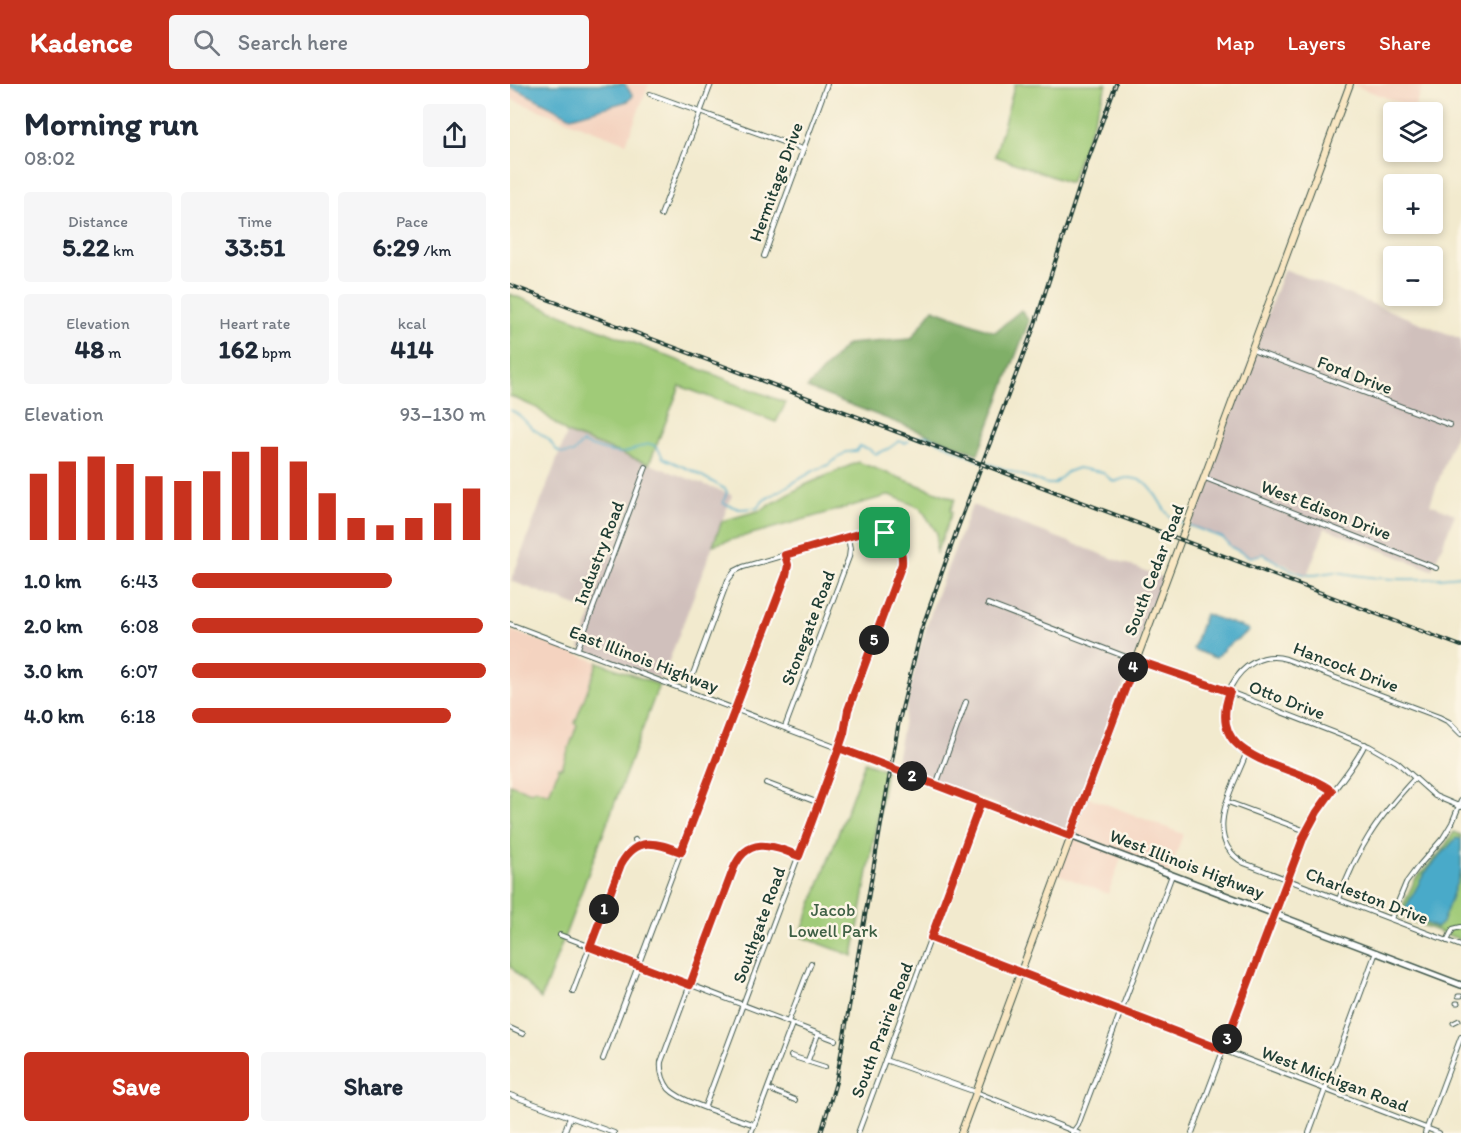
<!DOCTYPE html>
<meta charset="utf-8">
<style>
body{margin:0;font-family:Itim,sans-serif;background:#f6f6f7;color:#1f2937;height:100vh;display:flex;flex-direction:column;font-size:22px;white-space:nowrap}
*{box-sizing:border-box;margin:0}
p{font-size:20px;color:#747a83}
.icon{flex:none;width:33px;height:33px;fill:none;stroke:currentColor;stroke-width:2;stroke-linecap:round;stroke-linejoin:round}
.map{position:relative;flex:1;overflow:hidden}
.details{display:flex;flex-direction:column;background:#fff;width:510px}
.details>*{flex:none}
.buttons{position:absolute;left:873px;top:18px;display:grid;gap:12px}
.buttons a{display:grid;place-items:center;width:60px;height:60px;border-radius:6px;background:#fff;box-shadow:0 3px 9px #0003;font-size:30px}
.pin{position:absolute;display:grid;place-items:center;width:51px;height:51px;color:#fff;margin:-26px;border-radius:12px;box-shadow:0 3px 9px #0006}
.km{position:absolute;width:30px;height:30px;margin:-15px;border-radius:50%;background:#222;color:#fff;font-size:16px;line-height:30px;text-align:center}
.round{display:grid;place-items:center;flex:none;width:63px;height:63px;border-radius:6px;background:#f6f6f7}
.headline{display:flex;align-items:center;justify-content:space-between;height:102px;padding:0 24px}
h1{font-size:33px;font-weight:800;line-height:45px}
.stats{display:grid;grid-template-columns:repeat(3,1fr);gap:9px;height:102px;padding:6px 24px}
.stats div{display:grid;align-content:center;border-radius:6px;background:#f6f6f7;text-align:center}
.stats b{font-size:26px;font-weight:800}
.stats small{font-size:16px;font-weight:400}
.stats p{font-size:16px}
.chart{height:168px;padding:12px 24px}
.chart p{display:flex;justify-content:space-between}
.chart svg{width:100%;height:108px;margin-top:6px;stroke:#c8321e;stroke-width:6}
.cta{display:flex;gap:12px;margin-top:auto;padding:12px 24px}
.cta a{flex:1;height:69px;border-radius:6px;background:#c8321e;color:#fff;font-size:24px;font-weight:800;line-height:69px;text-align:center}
.cta a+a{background:#f6f6f7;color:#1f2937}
ul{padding:0 24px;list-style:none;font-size:20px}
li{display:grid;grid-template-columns:96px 72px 1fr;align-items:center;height:45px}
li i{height:15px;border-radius:8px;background:#c8321e}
header{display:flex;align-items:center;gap:36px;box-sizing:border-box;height:84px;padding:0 30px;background:#c8321e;color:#fff}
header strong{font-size:28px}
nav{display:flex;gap:33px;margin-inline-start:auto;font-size:21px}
.search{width:420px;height:54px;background:#f6f6f7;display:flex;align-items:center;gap:15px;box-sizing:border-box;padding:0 21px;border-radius:6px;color:#747a83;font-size:22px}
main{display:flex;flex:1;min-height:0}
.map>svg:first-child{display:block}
</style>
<header>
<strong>Kadence</strong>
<div class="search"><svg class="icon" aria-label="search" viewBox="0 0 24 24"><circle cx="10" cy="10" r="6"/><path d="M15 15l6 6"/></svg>Search here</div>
<nav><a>Map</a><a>Layers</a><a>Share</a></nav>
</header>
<main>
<section class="details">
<div class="headline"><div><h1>Morning run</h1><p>08:02</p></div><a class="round"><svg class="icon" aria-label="share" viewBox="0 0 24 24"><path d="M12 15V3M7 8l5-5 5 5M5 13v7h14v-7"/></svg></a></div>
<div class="stats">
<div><p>Distance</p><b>5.22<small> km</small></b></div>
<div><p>Time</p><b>33:51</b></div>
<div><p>Pace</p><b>6:29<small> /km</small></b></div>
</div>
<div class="stats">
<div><p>Elevation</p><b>48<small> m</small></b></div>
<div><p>Heart rate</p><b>162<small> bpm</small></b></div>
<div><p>kcal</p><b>414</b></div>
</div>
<div class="chart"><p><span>Elevation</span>93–130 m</p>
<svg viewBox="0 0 160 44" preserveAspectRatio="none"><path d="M5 44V17M15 44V12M25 44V10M35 44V13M45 44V18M55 44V20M65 44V16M75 44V8M85 44V6M95 44V12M105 44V25M115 44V35M125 44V38M135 44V35M145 44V29M155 44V23"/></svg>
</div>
<ul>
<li><b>1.0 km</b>6:43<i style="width:68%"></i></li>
<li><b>2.0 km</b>6:08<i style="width:99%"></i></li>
<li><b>3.0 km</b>6:07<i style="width:100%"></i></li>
<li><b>4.0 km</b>6:18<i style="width:88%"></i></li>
</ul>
<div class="cta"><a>Save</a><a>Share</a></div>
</section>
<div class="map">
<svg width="951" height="1049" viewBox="0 0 951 1049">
<rect width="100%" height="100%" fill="#fcf5e5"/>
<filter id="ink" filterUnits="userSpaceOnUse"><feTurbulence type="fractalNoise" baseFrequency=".0167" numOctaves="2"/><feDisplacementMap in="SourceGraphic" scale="12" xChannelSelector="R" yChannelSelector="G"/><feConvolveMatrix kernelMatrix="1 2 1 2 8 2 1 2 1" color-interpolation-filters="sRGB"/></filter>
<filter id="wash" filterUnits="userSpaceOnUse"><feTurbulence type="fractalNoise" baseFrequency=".008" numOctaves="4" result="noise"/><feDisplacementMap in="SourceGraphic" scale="24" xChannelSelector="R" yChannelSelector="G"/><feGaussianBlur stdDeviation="1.35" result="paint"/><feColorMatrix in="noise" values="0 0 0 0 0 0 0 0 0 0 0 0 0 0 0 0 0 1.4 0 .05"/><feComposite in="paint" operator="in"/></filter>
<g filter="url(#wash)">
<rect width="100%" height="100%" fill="#f2eace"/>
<g fill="#f4d3c0">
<path d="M0,0h139l-23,59 -116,-44z"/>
<path d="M840,0h73l-9,24z"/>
<path d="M0,546l88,32 -23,61 2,1 -15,44 -3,-1 -10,27 -14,-5 -4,3 -21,-8z"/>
<path d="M573,711l100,39 -14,40 -47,-18 -14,38 -53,-21z"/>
</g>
<g fill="#d0c0bc">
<path d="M774,185l177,70v80l-31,85 25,10 -23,56 -107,-42 -18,47 -44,-21 -9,3 -6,-1 -17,-9 -8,-9 -33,-12z"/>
<path d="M57,349l165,62 -70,184 -83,-31 14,-36 -82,-31z"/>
<path d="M462,421l192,73 -95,255 -174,-68 16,-80 11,-44 14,-44z"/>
</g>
<g fill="#a0cb78" stroke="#608456" stroke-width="1.5">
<path d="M505,0h92l-37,99 -75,-27z"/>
<path d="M0,210l276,109 -10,19 -96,-36 -31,78 -82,-31 -30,-25 -27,-12z"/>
<path d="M348,378l97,37 -5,12 2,1 -16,42 1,-21 -16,-25 -31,-13 -177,50 9,-24 39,-11 44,-25z"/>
<path d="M88,578l61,23 -118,314 -31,-33v-182l21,8 4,-3 14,5 10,-27 3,1 15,-43 -2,-2z"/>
<path d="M355,678l21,8 -33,186 -53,-20z"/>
<path d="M944,748l7,3v105l-63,-24 17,-36 28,-31z"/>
</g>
<path fill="#80af68" stroke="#50764e" stroke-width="1.5" d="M423,225l62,23 26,-22 8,11 -51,133 -171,-66 40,-44 64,-5z"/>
<g fill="#4aaac9" stroke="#34747e" stroke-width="1.5">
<path d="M0,0h115l8,12 -5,5 -57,16 -50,-26 -11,-3z"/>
<path d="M695,530l43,15 1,2 -23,16 -10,10h-4l-19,-8z"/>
<path d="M946,754l5,1v32l-19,52 -6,5 -29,-14 -1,-7 18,-33z"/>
</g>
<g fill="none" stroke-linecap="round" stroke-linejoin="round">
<g stroke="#4aaac9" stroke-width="1.5">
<path d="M0,326c8,2 16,12 22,18 5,4 12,7 17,12 3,3 5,9 9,11 5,4 10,2 15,2l9,-10c12,4 25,10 38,10 18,0 32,-23 43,5l30,13 32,18 2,3 -4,11 16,6 18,-1 7,-8 51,-30 13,-5 18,-13 10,-1 4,-5 9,3 6,5 13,-5 11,-8 6,2 4,-2"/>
<path d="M406,353l11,-1 51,24 69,24h7l13,-12 11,-4 24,4 12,10c4,-1 9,-4 13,-4 35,-1 29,42 57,45"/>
<path d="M678,441l35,13 8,9 19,10 13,-3c14,7 30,20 46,21 10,1 19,-4 28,-3 39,8 84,9 124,4"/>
</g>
</g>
</g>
<g filter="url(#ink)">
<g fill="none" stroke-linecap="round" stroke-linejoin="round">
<g stroke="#3f574b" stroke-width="5">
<g id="pedestrian">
<path d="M948,912h3"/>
<path d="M946,919h2"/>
<path d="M943,939l6,-3"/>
</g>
</g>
<g stroke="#3f574b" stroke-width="6">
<g id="minor">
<path d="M140,10l152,55"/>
<path d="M151,131l50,-131"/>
<path d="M254,172l63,-172"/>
<path d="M742,266l198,75"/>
<path d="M695,394l231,90"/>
<path d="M478,520l175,67 46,13 160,62 28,16 38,34 26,11"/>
<path d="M0,540l560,212"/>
<path d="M68,564l68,-181"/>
<path d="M177,606l41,-110 7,-9 8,-4 125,-36c22,-2 38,15 33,36l-53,143 -7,32 -136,364"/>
<path d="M226,625l50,-134 1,-10 -2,-10"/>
<path d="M275,643l64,-170 1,-8 -2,-12"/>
<path d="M736,670c-13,34 -45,84 -2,109l217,83"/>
<path d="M256,699l53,20"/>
<path d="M426,701l30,-83"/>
<path d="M823,707c-27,-20 -74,-24 -96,-44 -33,-33 2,-102 49,-88l153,58 10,5 12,12"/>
<path d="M718,718l78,29"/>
<path d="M125,756l3,6"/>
<path d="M829,815c19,-52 38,-80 76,-121"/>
<path d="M881,835l15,-36 11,-15 26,-30 9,-15 9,-22"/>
<path d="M50,851l275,105"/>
<path d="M421,854l508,195"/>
<path d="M937,857l6,-12 8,-2"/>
<path d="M63,907l48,-127c16,-28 34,-22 60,-12"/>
<path d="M278,938l23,-59"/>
<path d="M0,944l13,6"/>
<path d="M281,972l34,11"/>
<path d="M93,975l132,-351"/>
<path d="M298,976l10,-26"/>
<path d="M375,976l91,32 102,41"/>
<path d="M258,1005l27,11"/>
<path d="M0,1011l104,38"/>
<path d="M244,1041c-20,-8 -72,-22 -85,-36 -6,-8 -9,-17 -8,-27l72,-192c15,-35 37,-25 66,-14"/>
<path d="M54,1049l6,-16"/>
<path d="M241,1049l41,-109"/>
<path d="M348,1049l123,-331"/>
<path d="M562,1049l6,-8 94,-250"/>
<path d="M682,1049l112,-297c15,-34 45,-58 61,-92"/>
<path d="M799,1049l67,-181"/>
<path d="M915,1049l36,-96"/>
</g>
</g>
<g stroke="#3f574b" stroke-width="8">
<path id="tertiary" d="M560,752l391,149"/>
</g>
<g stroke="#3f574b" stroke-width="8">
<path id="secondary" d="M451,1049l389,-1049"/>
</g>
<use href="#pedestrian" stroke="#fff" stroke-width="3"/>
<use href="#minor" stroke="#fff" stroke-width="4"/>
<use href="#tertiary" stroke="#fff" stroke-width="5"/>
<use href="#secondary" stroke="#f9e7c3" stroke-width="6"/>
<g stroke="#1f3d34" stroke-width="4">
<g id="rail">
<path d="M0,201l951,361"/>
<path d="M311,1049l15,-51 63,-361 22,-90 36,-101 77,-203 54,-167 28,-76"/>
</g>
</g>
<use href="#rail" stroke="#fcf5e5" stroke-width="1.5" stroke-dasharray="4.5" stroke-linecap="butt"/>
</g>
</g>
<g fill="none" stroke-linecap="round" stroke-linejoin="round" filter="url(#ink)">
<g stroke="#fff" stroke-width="12">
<path id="route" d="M375,449l-17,-2 -83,24 3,10 -2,10 -105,277c-26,-10 -44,-16 -60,12l-31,83 100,38 43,-115c14,-35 38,-25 66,-14l40,-108 142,54 -50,136 292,112 81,-214 13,-24 15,-21c-39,-30 -129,-27 -102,-99l-94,-32 -66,176c-77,-29 -154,-58 -231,-88l5,-15 4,-23 54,-146c1,-14 -4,-24 -17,-31"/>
</g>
<use href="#route" stroke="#c8321e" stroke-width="8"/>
</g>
<g text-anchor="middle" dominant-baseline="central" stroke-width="5" stroke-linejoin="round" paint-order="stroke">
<g font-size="18" fill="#1f3d34" stroke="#fcf5e5">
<text transform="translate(266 98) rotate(-70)">Hermitage Drive</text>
<text transform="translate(845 291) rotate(21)">Ford Drive</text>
<text transform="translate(816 426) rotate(21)">West Edison Drive</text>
<text transform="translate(89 469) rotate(-69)">Industry Road</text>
<text transform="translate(644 486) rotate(-69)">South Cedar Road</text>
<text transform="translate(298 544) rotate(-69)">Stonegate Road</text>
<text transform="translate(134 575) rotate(21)">East Illinois Highway</text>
<text transform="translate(836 583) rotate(21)">Hancock Drive</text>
<text transform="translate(777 616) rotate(21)">Otto Drive</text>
<text transform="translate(677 780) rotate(21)">West Illinois Highway</text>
<text transform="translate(857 812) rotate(21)">Charleston Drive</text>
<text transform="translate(249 841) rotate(-70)">Southgate Road</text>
<text transform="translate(372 946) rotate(-69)">South Prairie Road</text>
<text transform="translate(825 995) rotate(21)">West Michigan Road</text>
</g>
<g font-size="18" fill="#3f6045" stroke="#fcf5e5">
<text x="323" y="826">Jacob<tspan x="323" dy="21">Lowell Park</tspan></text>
</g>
</g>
</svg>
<div class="buttons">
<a><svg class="icon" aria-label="layers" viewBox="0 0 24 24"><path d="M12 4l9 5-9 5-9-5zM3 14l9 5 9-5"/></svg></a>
<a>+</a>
<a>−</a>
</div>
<div class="pin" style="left:375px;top:449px;background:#1e9e55"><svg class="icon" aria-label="arrive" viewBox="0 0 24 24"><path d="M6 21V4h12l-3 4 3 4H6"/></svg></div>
<b class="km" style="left:94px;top:825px">1</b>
<b class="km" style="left:402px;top:692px">2</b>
<b class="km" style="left:717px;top:955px">3</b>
<b class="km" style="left:623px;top:583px">4</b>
<b class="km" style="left:364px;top:556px">5</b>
</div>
</main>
